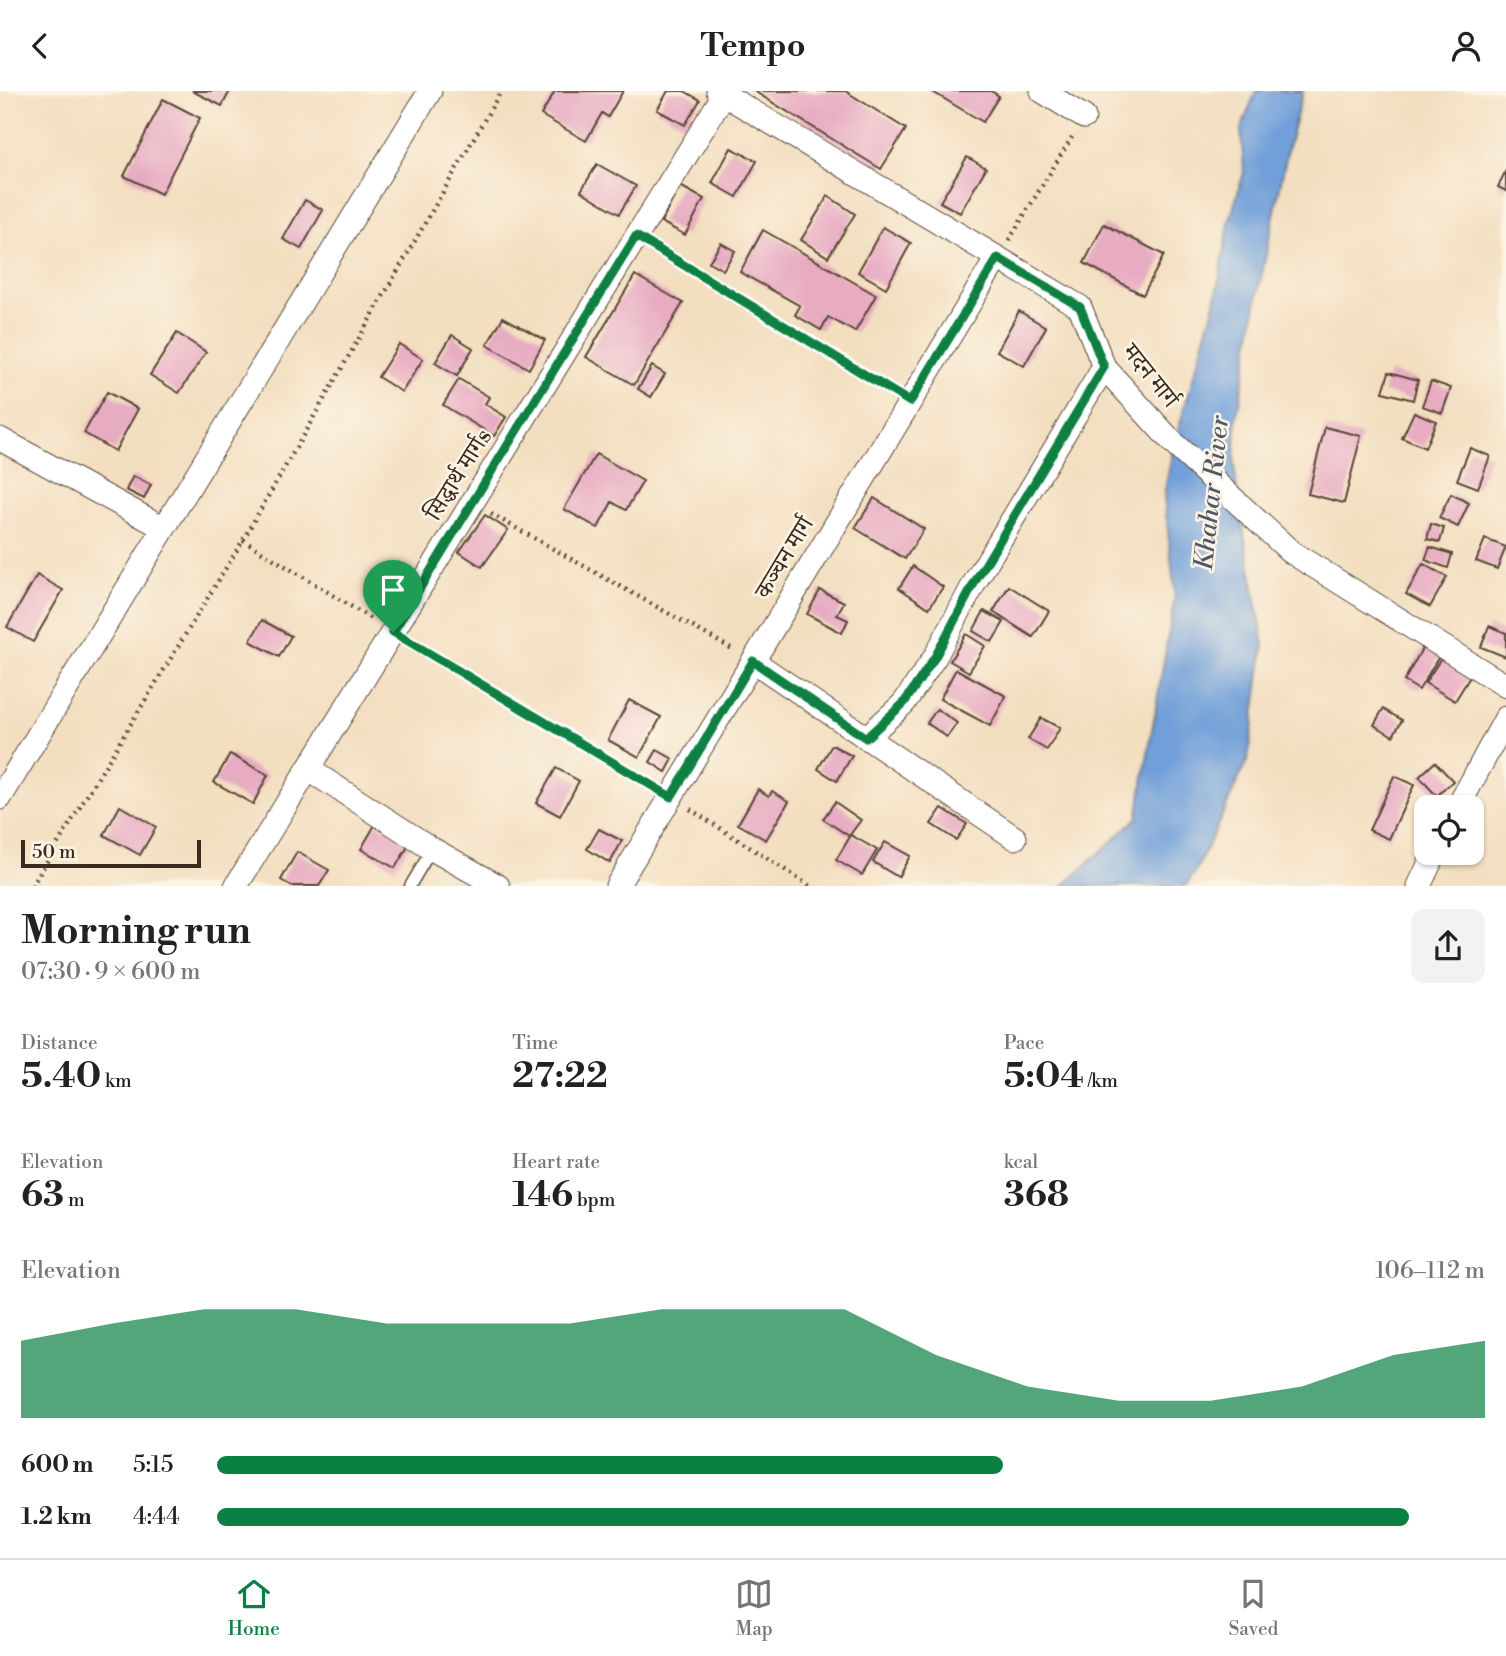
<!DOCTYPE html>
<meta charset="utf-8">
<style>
body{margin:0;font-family:"Libre Bodoni","Noto Serif Devanagari",serif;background:#f2f2f2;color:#222;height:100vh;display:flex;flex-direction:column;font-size:26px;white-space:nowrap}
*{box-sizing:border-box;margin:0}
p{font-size:23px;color:#767676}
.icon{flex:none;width:38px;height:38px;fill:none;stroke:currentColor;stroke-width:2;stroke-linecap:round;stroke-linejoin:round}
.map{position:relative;height:795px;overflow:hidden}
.drawer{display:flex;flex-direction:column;background:#fff;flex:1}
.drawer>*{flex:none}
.fabs{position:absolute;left:1414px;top:704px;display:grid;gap:14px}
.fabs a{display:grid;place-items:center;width:70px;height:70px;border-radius:14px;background:#fff;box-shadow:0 2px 5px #0004;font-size:35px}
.scale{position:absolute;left:21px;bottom:18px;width:180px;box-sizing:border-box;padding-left:7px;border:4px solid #3b2a1e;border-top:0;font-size:19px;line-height:24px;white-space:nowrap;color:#3b2a1e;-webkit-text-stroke:5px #fcf5e5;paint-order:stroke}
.pin{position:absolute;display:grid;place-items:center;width:60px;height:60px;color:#fff;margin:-72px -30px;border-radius:50% 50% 50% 0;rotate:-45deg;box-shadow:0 0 7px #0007}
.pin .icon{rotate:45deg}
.round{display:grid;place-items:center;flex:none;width:74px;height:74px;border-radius:14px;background:#f2f2f2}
.head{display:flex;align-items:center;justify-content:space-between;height:119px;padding:0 21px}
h1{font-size:38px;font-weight:800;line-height:52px}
.figures{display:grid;grid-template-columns:repeat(3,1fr);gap:10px;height:119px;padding:7px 21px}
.figures div{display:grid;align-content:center}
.figures b{font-size:35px;font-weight:800}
.figures small{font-size:19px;font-weight:400}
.figures p{font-size:19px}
.chart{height:196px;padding:14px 21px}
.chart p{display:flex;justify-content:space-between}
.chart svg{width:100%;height:126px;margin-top:7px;fill:#0b8043;opacity:.7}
ul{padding:0 21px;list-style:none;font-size:23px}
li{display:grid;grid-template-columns:112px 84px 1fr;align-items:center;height:52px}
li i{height:18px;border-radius:9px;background:#0b8043}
header{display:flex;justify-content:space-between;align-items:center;height:91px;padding:0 21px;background:#fff;font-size:32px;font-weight:800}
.tab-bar{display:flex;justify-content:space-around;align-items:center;height:98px;border-top:2px solid #e0e0e0;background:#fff;font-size:19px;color:#767676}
.tab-bar a{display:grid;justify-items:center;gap:4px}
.tab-bar .current{color:#0b8043}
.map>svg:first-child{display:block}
</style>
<header><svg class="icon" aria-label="back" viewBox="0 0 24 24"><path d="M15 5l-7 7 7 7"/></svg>Tempo<svg class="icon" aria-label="person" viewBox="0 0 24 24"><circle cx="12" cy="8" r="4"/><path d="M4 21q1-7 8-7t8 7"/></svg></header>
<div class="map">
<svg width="1506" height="795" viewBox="0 0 1506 795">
<rect width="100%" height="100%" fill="#fcf5e5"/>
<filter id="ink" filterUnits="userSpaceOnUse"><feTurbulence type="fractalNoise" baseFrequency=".0143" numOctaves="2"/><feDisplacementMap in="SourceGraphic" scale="14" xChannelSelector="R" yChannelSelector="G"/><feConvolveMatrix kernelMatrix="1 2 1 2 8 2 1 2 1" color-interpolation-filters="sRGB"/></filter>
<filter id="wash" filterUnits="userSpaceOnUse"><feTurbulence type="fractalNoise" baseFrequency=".00686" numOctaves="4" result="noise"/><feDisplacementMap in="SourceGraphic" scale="28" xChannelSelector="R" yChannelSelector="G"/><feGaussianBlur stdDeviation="1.57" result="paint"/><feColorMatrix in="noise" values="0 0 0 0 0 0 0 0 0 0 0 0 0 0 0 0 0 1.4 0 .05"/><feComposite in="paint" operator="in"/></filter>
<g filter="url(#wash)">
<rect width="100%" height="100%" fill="#f3dec0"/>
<path fill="#6f9fd9" stroke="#55647c" stroke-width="2" d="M1256,0h47l-14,52 -31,150 -21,123 -3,48 5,42 25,138 -16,115 -51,110 -11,17h-123l74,-68 38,-222 -11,-101 10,-51 41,-141 14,-80 15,-51 -3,-43z"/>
<g id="blocks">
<g fill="#e8acc2">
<path d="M192,0h38l-8,15z"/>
<path d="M555,0h68l-15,26 -6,-4 -16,28 -45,-26z"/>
<path d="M668,0h16l16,9 -15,25 -28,-15z"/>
<path d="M754,0h91l61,38 -25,40z"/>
<path d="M931,0h60l8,5 -16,26z"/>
<path d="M163,8l37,19 -39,76 -37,-18z"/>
<path d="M731,57l26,13 -20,36 -25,-14z"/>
<path d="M967,66l19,11 -26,45 -20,-11z"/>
<path d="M597,73l39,22 -17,28 -38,-23z"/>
<path d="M1506,79v21l-8,-4z"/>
<path d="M680,95l24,13 -19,36 -24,-13z"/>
<path d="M828,105l27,18 -27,43 -27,-17z"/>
<path d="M305,109l18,10 -22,39 -18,-10z"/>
<path d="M1104,133l60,31 -21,40 -59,-32z"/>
<path d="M883,136l28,16 -25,45 -28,-16z"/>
<path d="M763,139l113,65 -21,37 -27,-15 -7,13 -26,-15 5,-9 -60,-34z"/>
<path d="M721,152l14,8 -12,19 -14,-8z"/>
<path d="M635,184l48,28 -49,82 -48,-28z"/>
<path d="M1019,220l27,16 -22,39 -27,-15z"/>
<path d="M503,226l42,23 -16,29 -42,-24z"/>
<path d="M177,242l29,19 -27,41 -29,-18z"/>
<path d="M452,244l21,13 -16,28 -22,-13z"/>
<path d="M399,253l24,15 -21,33 -24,-15z"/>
<path d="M652,275l13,8 -14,23 -13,-8z"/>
<path d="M1389,281l29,8 -5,20 -30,-8z"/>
<path d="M459,288l30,18 -4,7 21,13 -12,19 -51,-31z"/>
<path d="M1431,290l20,7 -9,25 -20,-7z"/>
<path d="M107,301l31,17 -23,42 -31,-18z"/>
<path d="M1414,321l22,9 -11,27 -23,-10z"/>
<path d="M1325,336l36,9 -17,67 -36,-9z"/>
<path d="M1470,357l20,8 -12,32 -21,-8z"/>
<path d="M596,363l47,27 -17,29 -14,-8 -14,26 -34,-19z"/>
<path d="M133,385l18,9 -7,14 -18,-9z"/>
<path d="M1451,403l18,9 -11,24 -19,-9z"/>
<path d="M874,407l50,31 -19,30 -50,-31z"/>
<path d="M485,424l23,15 -26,37 -23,-15z"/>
<path d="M1431,433l13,4 -4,14 -13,-3z"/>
<path d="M1485,448l21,8 -9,22 -21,-8z"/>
<path d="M1430,456l22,7 -4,14 -23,-8z"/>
<path d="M1423,473l24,13 -17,30 -24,-13z"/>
<path d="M913,475l30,21 -14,21 -30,-20z"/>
<path d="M37,484l26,15 -30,52 -26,-15z"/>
<path d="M1009,495l40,25 -16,26 -40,-25z"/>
<path d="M820,499l24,12 -7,13 11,5 -6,13 -35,-19z"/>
<path d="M984,520l20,11 -12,20 -19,-11z"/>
<path d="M262,529l29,16 -12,21 -29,-16z"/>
<path d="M1489,535l17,7v24l-25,-10z"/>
<path d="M966,543l19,12 -16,26 -19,-11z"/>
<path d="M1424,554l20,3 -25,42 -15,-9z"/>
<path d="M1442,566l29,18 -16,26 -30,-18z"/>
<path d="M956,578l50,27 -16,30 -50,-27z"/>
<path d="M629,609l32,17 -22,40 -31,-17z"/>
<path d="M937,618l20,14 -10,14 -20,-14z"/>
<path d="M1383,618l19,11 -9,16 -19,-11z"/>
<path d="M1041,627l19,10 -13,22 -19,-11z"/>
<path d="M832,654l20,11 -15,25 -19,-12z"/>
<path d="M657,659l16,9 -7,13 -16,-10z"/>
<path d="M230,663l38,21 -15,29 -39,-22z"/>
<path d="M1435,671l18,19 -16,15 -18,-19z"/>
<path d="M556,677l23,13 -19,35 -24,-13z"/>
<path d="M1394,685l20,9 -25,54 -20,-9z"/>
<path d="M758,698l11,7 3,-5 17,10 -23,39 -28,-16z"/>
<path d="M835,711l26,18 -12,16 -26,-17z"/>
<path d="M120,715l36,21 -16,28 -36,-20z"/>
<path d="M942,717l25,16 -11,16 -25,-16z"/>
<path d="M376,732l34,20 -15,25 -34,-19z"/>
<path d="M599,738l23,12 -12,22 -23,-14z"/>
<path d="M851,744l26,15 -15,25 -26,-15z"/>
<path d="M885,751l25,14 -12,21 -25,-15z"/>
<path d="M297,761l32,18 -10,16h-28l-10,-6z"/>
</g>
</g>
</g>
<g filter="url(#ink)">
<use href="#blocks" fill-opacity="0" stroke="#574536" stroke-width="2"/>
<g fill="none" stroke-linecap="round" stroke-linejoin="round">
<g stroke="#574536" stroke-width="13">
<path id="service" d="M410,795l22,-37"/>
</g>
<g stroke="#574536" stroke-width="25">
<g id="minor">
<path d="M718,0l362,216 24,60 70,77 117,108 215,134"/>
<path d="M1042,0l42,26"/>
<path d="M0,348l164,89"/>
<path d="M753,570l262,177"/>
<path d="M866,647l38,-35 31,-46 41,-77 128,-213"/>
<path d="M308,678l124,80 66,37"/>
<path d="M0,707l430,-707"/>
<path d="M1458,716l48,-89"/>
<path d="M236,795l490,-795"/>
<path d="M617,795l380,-628"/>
<path d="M1419,795l16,-34"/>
</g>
</g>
<g stroke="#574536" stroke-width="4.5" stroke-dasharray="2 5" stroke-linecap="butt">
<path d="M1009,149l63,-103"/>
<path d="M655,156l238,145"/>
<path d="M491,423l243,136"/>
<path d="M243,449l130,80"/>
<path d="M410,552l243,144"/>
<path d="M690,718l120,77"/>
<path d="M32,795l211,-346 258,-449"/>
</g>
<use href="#service" stroke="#fff" stroke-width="10"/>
<use href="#minor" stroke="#fff" stroke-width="23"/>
</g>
</g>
<g fill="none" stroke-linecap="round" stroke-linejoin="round" filter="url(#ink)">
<g stroke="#fff" stroke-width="14">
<path id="route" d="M636,145l274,166 88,-144 82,49 24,60 -128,213 -41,77 -31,46 -38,35 -113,-77 -82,136 -278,-165z"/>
</g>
<use href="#route" stroke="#0b8043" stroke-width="9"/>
</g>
<g text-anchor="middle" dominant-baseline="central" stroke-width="5" stroke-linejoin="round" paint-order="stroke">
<g font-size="24" fill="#3b2a1e" stroke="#fcf5e5">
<text transform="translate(1150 285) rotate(51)">मदन मार्ग</text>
<text transform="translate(459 384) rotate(-58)">सिद्धार्थ मार्गs</text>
<text transform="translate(785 467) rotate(-59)">कञ्चन मार्ग</text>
</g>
<g font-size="26" font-style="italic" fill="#505969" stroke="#fcf5e5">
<text transform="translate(1212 402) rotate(-84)">Khahar River</text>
</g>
</g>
</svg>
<div class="fabs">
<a><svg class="icon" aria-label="locate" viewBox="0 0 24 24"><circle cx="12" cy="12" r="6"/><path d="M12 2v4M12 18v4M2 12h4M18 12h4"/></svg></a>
</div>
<div class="scale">50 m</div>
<div class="pin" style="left:393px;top:541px;background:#1e9e55"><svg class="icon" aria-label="arrive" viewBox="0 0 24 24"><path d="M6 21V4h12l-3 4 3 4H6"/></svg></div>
</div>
<section class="drawer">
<div class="head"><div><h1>Morning run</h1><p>07:30 · 9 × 600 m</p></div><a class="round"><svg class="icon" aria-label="share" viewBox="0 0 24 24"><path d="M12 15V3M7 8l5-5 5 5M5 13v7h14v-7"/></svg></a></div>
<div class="figures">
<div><p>Distance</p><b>5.40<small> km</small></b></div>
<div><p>Time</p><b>27:22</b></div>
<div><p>Pace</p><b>5:04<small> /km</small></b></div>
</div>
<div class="figures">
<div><p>Elevation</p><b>63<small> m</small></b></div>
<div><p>Heart rate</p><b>146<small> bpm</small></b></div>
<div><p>kcal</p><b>368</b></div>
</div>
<div class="chart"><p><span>Elevation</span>106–112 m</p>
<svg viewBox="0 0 160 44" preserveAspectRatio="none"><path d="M0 44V17L10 11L20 6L30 6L40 11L50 11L60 11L70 6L80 6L90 6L100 22L110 33L120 38L130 38L140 33L150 22L160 17V44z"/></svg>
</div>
<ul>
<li><b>600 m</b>5:15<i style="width:62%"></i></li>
<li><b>1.2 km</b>4:44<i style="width:94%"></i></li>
</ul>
</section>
<nav class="tab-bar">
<a class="current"><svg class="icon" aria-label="home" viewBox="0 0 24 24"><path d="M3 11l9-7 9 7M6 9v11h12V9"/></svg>Home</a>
<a><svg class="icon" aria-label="map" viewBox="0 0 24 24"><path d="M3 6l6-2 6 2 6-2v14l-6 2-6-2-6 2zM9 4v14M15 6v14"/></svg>Map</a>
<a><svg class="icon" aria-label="saved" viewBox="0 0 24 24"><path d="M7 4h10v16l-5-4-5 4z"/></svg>Saved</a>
</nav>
